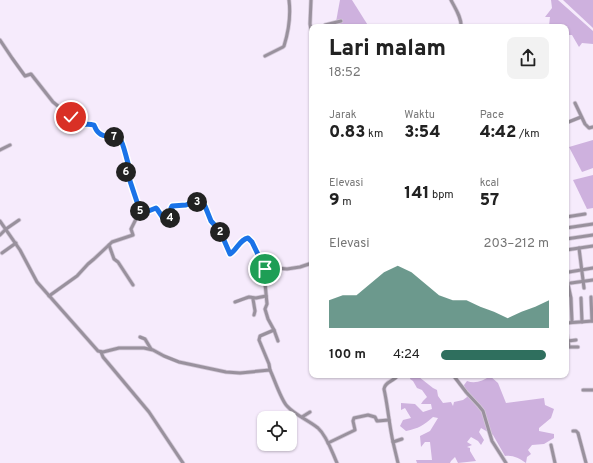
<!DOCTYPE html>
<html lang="id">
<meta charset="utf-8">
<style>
body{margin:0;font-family:Overpass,sans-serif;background:#f2f2f2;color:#222;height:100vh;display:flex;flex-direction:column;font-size:15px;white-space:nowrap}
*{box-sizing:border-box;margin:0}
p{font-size:13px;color:#767676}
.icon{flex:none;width:22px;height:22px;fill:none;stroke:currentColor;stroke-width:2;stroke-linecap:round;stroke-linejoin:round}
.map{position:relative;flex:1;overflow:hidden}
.side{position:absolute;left:309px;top:24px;width:260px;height:354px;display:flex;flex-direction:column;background:#fff;border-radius:8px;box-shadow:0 1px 3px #0004}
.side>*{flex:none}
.buttons{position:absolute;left:257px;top:411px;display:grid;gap:8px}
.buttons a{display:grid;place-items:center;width:40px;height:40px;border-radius:8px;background:#fff;box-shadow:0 1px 3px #0004;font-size:20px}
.pin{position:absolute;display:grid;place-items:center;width:34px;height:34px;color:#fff;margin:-17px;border:2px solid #fff;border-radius:50%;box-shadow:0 1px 4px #0007}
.km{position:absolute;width:20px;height:20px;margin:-10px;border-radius:50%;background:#222;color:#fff;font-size:11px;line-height:20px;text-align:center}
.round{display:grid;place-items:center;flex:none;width:42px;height:42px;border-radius:8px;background:#f2f2f2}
.overview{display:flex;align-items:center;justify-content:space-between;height:68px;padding:0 20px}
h1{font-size:22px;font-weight:800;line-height:30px}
.stats{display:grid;grid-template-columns:repeat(3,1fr);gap:6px;height:68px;padding:4px 20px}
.stats div{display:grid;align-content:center}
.stats b{font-size:17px;font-weight:800}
.stats small{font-size:11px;font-weight:400}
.stats p{font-size:11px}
.chart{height:112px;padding:8px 20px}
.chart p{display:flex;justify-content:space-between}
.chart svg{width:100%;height:72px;margin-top:4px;fill:#2f6f5e;opacity:.7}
ul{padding:0 20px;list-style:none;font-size:13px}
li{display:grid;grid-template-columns:64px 48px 1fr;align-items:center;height:30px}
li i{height:10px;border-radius:5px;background:#2f6f5e}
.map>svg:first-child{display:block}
</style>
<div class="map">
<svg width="593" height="463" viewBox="0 0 593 463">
<rect width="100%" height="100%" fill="#f6ebfc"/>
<g fill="#ceb1de">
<path d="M340,0h12l17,27h-34z"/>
<path d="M551,0h7l35,31v13l-11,-1 -3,4 -7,-12h-6v-8h-16l-1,-1 1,-9h-5l7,-9z"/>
<path d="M563,0h30v28z"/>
<path d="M593,140v28l-11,4 -13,-25z"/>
<path d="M593,175v33l-6,1 -14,-29z"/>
<path d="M411,375h9l-1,2 14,11 4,2 1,6 5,7 8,-1 2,4 1,-4 9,-2 4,-3 -3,-12 3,-4c8,3 16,0 23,-5l8,7 8,20 38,-5 1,7 9,4 -3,9 -12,10v3l15,3v4l-10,6 -12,1 -4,5 3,4 -4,3 -1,6c-7,-5 -13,-8 -21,-7l-12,-21 -12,-7 -2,4 5,8 -3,5 -3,-4 -7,-4 -4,5 5,3 -5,2 3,1v3l6,10 -18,2 -3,-6 -4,4 -1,2h-33l-1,-3h16l-2,-18h-5l-4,5 -1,-11 10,-5 8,-13 -5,-1c-10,9 -14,11 -27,14l-6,-5 3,-6 8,-2 -6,-10 -4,2v-7l14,1 8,8 9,-3 -1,-5h-10l2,-3 4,-4 -5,-7 -5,-2 -4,-7 -3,-2z"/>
</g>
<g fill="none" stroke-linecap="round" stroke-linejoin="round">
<g stroke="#d3c8d8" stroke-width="4.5">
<g id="minor">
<path d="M311,0l-1,24 2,12"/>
<path d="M451,0c4,8 11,18 10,27"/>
<path d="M320,27l4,-1 1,-1 16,-4"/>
<path d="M0,40l12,18 13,18 6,-2 22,28 16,13 2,2 2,8c7,1 14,-3 21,0 1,3 2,6 5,8 6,5 17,1 22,7 3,5 5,16 7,22l-3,5 16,47 -4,3 -6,12 2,6 -21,7 -3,3 -15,14 -6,5 -11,12 -28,20"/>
<path d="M265,56l18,-9 1,-1c5,-16 7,-30 5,-46"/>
<path d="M575,103l10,21 4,4 4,-1"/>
<path d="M566,123l15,-6"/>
<path d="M0,150l10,-5"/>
<path d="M141,214l16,-6 7,13h1l10,-6 -4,-7 1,-2 14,-1 10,-4 4,4 4,-1 1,1 4,12 11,14 10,23c6,-3 9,-11 16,-15h4l15,32v12l2,21 -2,5 3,10 6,11 -14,6 -1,4 10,24 1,6"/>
<path d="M566,217l19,-3"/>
<path d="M0,221l20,29 17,32 61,69 5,1 16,-4h25l9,2 11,6 15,6 47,10 14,1 30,-3c4,8 11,30 17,36 8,9 21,14 31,22 9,8 14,24 19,35"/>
<path d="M566,228l27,-4"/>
<path d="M0,235l6,-6 13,-9"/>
<path d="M566,239l27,-4"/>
<path d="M109,245l5,14 4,3 15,23"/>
<path d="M579,248l5,40"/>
<path d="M566,250l27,-4"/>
<path d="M2,253l14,-10"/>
<path d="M265,271l6,-1 6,-2 10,1 13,-2 12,-4"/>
<path d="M569,272l24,-4"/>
<path d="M566,275l5,23 1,24"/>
<path d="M571,283l22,-3"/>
<path d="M591,297l1,24"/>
<path d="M581,298l1,24"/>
<path d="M253,299l2,12 -1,4"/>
<path d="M235,302l11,-4 3,-1 7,1 10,-2"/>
<path d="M566,323l27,-2"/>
<path d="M566,329l3,18h9"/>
<path d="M274,330l4,11"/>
<path d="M140,337l5,2 6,10"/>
<path d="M568,341l8,-1"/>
<path d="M101,352l2,5 46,55 34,51"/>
<path d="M398,375c-4,7 -13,6 -14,14 4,18 5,35 9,53l9,-3"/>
<path d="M453,375l13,17 13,14 4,5 9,30 14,22"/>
<path d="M583,390h10"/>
<path d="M302,417l8,-5"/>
<path d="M573,431h3l2,2 8,30"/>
<path d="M393,442l5,21"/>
<path d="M328,443l27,-13 -2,-9 1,-3 14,-3 7,2 2,4 12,-1"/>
<path d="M551,445l4,18"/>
</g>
</g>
<use href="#minor" stroke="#99919d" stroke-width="3"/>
</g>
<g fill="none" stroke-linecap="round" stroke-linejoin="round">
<g stroke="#fff" stroke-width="8">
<path id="route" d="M71,117l1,7 2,1c6,0 14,-2 20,0 1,2 2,6 5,8 6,6 15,1 21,6 3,3 6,18 8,24l-3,3 16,48 15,-6 1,1 8,12 10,-6 -4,-7 1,-2 14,-1 10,-4 4,4 4,-1 1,2 6,15 9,10 10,23c7,-4 9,-14 18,-16l4,4 13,27"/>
</g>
<use href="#route" stroke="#1a73e8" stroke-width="5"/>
</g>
</svg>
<div class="buttons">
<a><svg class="icon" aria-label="locate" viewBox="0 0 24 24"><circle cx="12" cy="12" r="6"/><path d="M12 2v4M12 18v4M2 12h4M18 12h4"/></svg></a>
</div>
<div class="pin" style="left:265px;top:269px;background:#1e9e55"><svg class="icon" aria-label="arrive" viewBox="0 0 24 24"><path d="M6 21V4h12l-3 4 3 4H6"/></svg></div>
<div class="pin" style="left:71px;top:117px;background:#d93025"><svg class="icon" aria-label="check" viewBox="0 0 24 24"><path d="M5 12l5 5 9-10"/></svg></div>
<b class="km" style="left:220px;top:232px">2</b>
<b class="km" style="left:197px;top:202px">3</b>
<b class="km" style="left:170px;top:218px">4</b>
<b class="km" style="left:140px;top:211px">5</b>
<b class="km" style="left:126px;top:172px">6</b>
<b class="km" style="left:114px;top:137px">7</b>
<section class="side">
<div class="overview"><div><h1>Lari malam</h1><p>18:52</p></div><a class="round"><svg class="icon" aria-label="share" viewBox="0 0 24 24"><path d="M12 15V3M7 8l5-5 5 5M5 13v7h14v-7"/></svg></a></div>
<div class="stats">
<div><p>Jarak</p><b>0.83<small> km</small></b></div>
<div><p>Waktu</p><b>3:54</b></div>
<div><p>Pace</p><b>4:42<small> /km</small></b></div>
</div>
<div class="stats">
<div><p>Elevasi</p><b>9<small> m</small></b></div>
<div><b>141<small> bpm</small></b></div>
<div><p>kcal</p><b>57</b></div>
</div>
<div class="chart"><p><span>Elevasi</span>203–212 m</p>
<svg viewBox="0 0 160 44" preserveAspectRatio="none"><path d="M0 44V27L10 24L20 24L30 17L40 10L50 6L60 10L70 17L80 24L90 27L100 27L110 31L120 34L130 38L140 34L150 31L160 27V44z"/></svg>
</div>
<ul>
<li><b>100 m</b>4:24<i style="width:97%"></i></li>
</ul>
</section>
</div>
